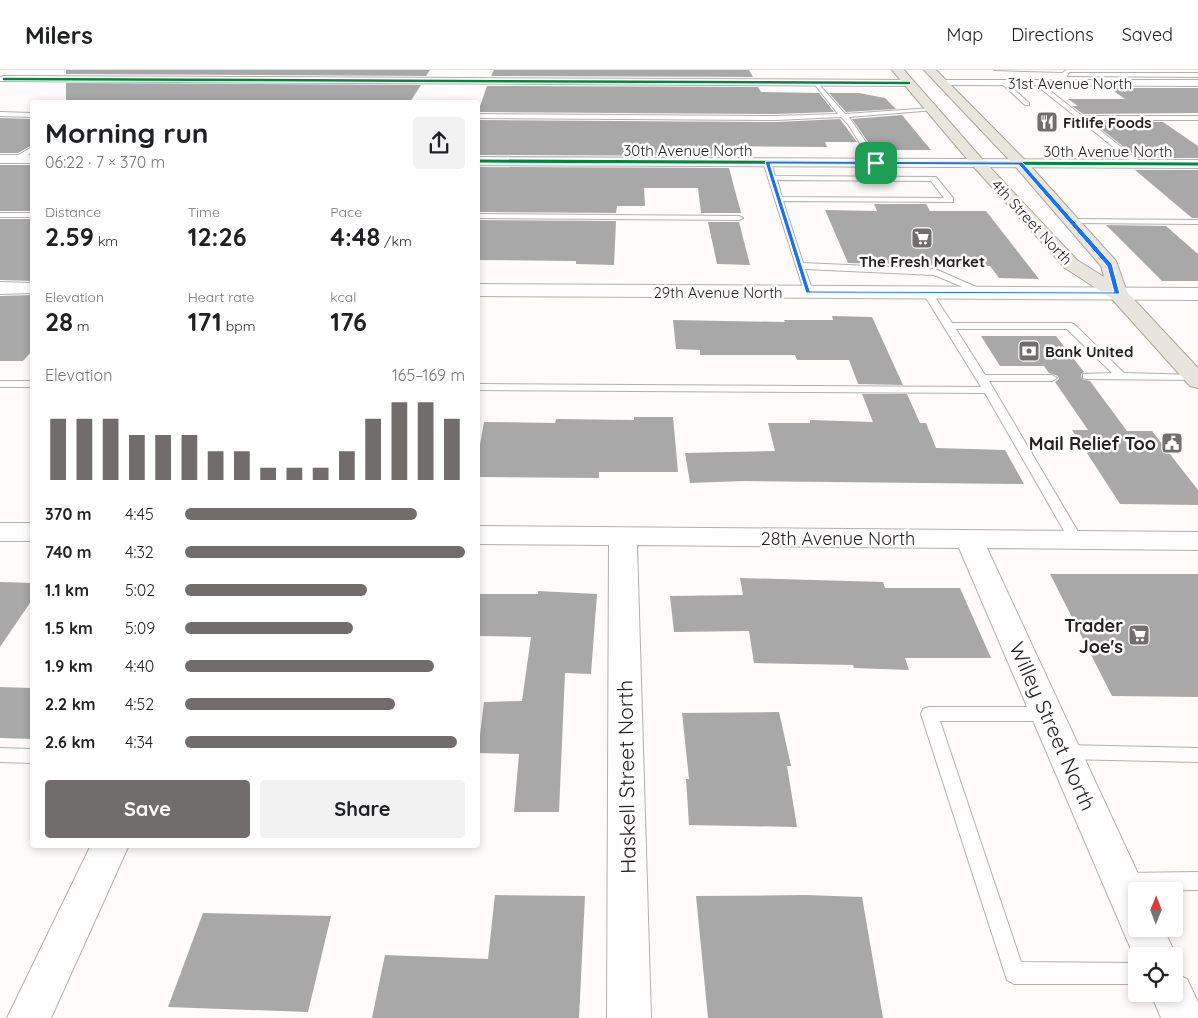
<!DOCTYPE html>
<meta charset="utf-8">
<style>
body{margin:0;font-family:Quicksand,sans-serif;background:#f2f2f2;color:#202124;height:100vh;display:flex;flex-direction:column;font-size:19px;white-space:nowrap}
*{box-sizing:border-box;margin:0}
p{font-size:16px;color:#757577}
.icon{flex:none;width:28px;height:28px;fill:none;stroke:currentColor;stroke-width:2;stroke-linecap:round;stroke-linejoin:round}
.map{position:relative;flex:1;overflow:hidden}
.details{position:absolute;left:30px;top:30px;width:450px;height:748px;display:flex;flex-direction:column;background:#fff;border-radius:5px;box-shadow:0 2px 8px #0003}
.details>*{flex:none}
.needle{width:32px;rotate:1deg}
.buttons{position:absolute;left:1128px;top:812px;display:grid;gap:10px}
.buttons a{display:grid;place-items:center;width:55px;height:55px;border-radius:5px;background:#fff;box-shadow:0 2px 8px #0003;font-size:25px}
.pin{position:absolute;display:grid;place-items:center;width:42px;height:42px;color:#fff;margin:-21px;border-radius:10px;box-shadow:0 2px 8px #0006}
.round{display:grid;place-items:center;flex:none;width:52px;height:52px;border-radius:5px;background:#f2f2f2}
.overview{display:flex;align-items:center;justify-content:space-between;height:85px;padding:0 15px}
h1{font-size:28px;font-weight:700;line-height:38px}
.metrics{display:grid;grid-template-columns:repeat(3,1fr);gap:8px;height:85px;padding:5px 15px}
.metrics div{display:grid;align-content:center}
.metrics b{font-size:25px;font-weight:700}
.metrics small{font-size:14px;font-weight:400}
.metrics p{font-size:14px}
.chart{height:140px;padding:10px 15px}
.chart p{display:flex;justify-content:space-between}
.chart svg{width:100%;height:90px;margin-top:5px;stroke:#716d6c;stroke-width:6}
.cta{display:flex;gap:10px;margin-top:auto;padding:10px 15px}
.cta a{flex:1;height:58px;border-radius:5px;background:#716d6c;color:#fff;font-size:20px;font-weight:700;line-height:58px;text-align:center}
.cta a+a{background:#f2f2f2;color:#202124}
ul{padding:0 15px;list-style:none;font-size:16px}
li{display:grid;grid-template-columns:80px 60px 1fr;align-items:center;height:38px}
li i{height:12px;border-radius:6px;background:#716d6c}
header{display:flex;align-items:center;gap:30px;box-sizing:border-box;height:70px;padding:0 25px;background:#fff;border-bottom:1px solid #e0e0e0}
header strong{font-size:24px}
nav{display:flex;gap:28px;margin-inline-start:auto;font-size:18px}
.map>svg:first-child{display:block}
</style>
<header>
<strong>Milers</strong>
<nav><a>Map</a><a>Directions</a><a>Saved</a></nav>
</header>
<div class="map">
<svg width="1198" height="948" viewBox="0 0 1198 948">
<rect width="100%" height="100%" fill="#fefbfa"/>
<g fill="#a9a8a9">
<path d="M66,0h364l-4,6 -360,-2z"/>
<path d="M494,0h255l4,7 -262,-1z"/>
<path d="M66,13l355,2 -11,17 -262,-2 -3,2h-79z"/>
<path d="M487,16l271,1 3,5 58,1 15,19 -58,2 -298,-2z"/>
<path d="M1109,18h89v25l-115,1 -11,-8h6l-10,-7h57z"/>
<path d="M829,23h30l26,5 11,11 -50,3z"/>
<path d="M902,45l29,35h-39l-6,-8h-18l-16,-23z"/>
<path d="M0,48l32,1v26l-14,8h-18z"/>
<path d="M840,49l17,23h-32l2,5 -104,-1 3,10 -248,-1v-35l298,2z"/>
<path d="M1092,52h71l35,24v12h-60z"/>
<rect x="0" y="95" width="32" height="46"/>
<path d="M478,97l251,1 12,45h-40l-3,-25h-54l1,18h-28l-1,7 -138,-1z"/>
<path d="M1135,100h63v48h-6z"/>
<path d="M874,134h52l4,7h56l53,68 -40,-1 -9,-12 -142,-3 -23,-53 52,1z"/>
<path d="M0,149h32v62l-32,-1z"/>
<path d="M478,150l138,1 -2,44 -38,-1v-3l-98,-1z"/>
<path d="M708,152h31l11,43 -33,-1z"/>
<path d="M1106,155l60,1 32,28v27h-36z"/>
<path d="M32,225v56l-9,10h-23v-65z"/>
<path d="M832,246l40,1 31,68 -45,-1 -9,-24h-52l-2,-5h-95v-5l-24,-1 -3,-29 112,2 -1,-2h49z"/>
<path d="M981,266h75l28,36 -3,2 1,5 8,2 37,50h25l46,59v15l-78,-1 -48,-74h16l-33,-48 4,-3 -1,-3 -9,-3 -5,-7h-44z"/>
<path d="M862,324h45l13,29h6l10,25 69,2 19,34 -281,-3 -53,2 -5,-30 90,-2 -7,-28h42v-3l63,2z"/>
<path d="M634,347h39l5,55h-79v6l-121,-1v-21l6,-34 71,1 1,-4 78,1z"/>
<path d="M1050,504h148v123l-86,-1z"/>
<path d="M740,508l143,4 2,6h75l31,70h-86l4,12 -55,-2 -1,-3 -99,-2 -5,-32 -75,1 -4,-36 73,-1z"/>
<path d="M0,512l32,1v17l-32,47z"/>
<path d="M538,521l59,3 -6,80 -26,-1 -6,139h-45l5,-58 -41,-1v-2l6,-49 38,-1 9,-64 -53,-1v-42h60z"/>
<path d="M0,617l32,1v51l-32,-1z"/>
<path d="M779,642l12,54h-4l10,61 -108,-2 -3,-46h3l-7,-66z"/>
<path d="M495,825l90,1 -6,122h-207l13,-63 103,4z"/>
<path d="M806,825l56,2 21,121h-175l-12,-122z"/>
<path d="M203,843l128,3 -23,96 -140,-5z"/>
</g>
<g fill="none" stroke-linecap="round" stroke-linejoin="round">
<g stroke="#b2afae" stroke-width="2">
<g id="service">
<path d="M994,0h71l-3,2z"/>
<path d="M1070,3h128v4l-130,-1z"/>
<path d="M812,11h4l29,33 87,-6 3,2 -86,7 31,46 -4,2 -4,-2 -24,-39 -7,-7 -65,3 -298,-2v-4l298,2 62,-2z"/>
<path d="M1002,12h4l23,21v2h-4l-23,-21z"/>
<path d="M1035,12h4l43,34h116v4h-111l53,42 1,2 -4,2 -102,-82z"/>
<path d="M0,42l32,1v4l-32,-1z"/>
<path d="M32,77v5l-11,9h-6v-4z"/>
<path d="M767,90l4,2 4,14 161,1 17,21v4l-170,-1 20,62 132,6 55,24 -8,2 -48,-20 -129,-6 8,23 -8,2 -42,-132zM777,110l154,1 13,17 -162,-1z"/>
<rect x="0" y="143" width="32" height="4"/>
<path d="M478,144l261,2 4,2 -4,2 -261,-2z"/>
<path d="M1069,149l129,1v4l-126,-1 -4,-2z"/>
<path d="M928,220l3,1 21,32h118l4,1 50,49 74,2v4l-4,1 -107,-1 -4,-1v-4l29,-1 -45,-44h-111l29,46h67l5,3 -5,3h-63l94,159 -2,3h-10l-86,-150 -507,-3v-6l503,3 -58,-94z"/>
<rect x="0" y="311" width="32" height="6"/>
<path d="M929,637h118l6,2 2,5 -2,5 -6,2h-107l81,241 115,1v21h-122l-7,-4 -86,-266 2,-5z"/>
<path d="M1065,675l133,3v14l-133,-3 -6,-2 -3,-5 3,-5z"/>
<path d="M0,678l32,1v14l-32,-1z"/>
<path d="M1198,802v18l-74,1 -7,-3 -3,-6 3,-6 7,-3z"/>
</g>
</g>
<g stroke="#b2afae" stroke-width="2">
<g id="minor">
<path d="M4,6l905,4 6,3 -6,3 -909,-5v-4z"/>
<path d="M942,10h256v6l-260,-1v-4z"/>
<path d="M0,212l32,1v10l-32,1z"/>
<path d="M478,214l720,4v12l-720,-4z"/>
<rect x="0" y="453" width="32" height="18"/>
<path d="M478,456l720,6v18l-211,-2 159,343h-10v38h28l12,27 -2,5v-5h-38v5l-177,-413 -322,-3 14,473h-44l2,-473 -131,-1z"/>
<path d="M91,775h38l-78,173h-44z"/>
<path d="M1174,903l13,6 11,23v16h-37l-10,-24h23z"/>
</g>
</g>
<g stroke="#b2afae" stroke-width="2">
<g id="tertiary">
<rect x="0" y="85" width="32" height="8"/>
<path d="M478,87l720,3v8l-720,-3z"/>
</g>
</g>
<g stroke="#aea599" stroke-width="2">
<path id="primary" d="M892,0h12l79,90 94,100 27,17 -3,-11 -86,-100 -91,-96h12l89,90 91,101 11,31 71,76v20l-8,-2 -79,-88 -46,-30 -92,-102z"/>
</g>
<use href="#service" fill="#fffefe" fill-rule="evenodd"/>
<use href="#minor" fill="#fffefe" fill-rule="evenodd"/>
<use href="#tertiary" fill="#fffefe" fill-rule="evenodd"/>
<use href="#primary" fill="#e9e4de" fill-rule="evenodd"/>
<g stroke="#fff" stroke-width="4">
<path id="cycleway-far1" d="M4,9l905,4"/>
</g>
<g stroke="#fff" stroke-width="5">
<path id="cycleway" d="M478,91l720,3"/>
</g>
<use href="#cycleway-far1" stroke="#00873e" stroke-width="2.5"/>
<use href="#cycleway" stroke="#00873e" stroke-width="3"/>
</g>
<path fill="#1a73e8" stroke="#fff" fill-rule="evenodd" d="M767,91l255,1 90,102 8,30 -314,-1 -41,-131zM770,94l249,1 88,101 7,26 -304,-1z"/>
<defs>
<g id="restaurant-square" transform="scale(1.125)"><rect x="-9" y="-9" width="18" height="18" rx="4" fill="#716d6c" stroke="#fff"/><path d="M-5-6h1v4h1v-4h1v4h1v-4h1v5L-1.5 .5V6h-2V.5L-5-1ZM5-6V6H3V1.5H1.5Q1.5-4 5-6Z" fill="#fff"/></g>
<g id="supermarket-square" transform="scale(1.125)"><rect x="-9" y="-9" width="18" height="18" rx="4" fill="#716d6c" stroke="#fff"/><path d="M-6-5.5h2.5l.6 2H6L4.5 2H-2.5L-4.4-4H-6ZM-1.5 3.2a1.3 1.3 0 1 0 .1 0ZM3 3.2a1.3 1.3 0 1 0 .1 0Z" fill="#fff"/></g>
<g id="bank-square" transform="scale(1.125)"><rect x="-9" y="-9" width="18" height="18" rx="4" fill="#716d6c" stroke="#fff"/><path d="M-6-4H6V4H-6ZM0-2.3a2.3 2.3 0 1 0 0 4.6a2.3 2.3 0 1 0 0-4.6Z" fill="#fff"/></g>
<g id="civic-square" transform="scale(1.125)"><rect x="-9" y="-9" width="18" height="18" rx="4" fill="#716d6c" stroke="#fff"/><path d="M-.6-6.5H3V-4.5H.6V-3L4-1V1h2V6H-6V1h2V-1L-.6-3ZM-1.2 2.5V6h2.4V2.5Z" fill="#fff"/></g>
</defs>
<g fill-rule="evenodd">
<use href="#restaurant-square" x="1047" y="52"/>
<use href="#supermarket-square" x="922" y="168"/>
<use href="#bank-square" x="1029" y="281"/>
<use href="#civic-square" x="1172" y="373"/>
<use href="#supermarket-square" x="1139" y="565"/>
</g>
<g text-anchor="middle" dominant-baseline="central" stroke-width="5" stroke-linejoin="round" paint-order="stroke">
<g font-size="15" fill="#252120" stroke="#fff">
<text x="1070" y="13">31st Avenue North</text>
<text x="688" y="80">30th Avenue North</text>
<text x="1108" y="81">30th Avenue North</text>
<text transform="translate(1032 152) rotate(47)">4th Street North</text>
<text x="718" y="222">29th Avenue North</text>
</g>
<g font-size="15" font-weight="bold" fill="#252120" stroke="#fff" text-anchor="start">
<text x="1063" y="52">Fitlife Foods</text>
<text x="922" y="191" text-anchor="middle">The Fresh Market</text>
<text x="1045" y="281">Bank United</text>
</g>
<g font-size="18" font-weight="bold" fill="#252120" stroke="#fff" text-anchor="end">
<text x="1156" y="373">Mail Relief Too</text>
<text x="1123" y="555">Trader<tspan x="1123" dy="21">Joe's</tspan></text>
</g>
<g font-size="18" fill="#252120" stroke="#fff">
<text x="838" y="468">28th Avenue North</text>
</g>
<g font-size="21" fill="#252120" stroke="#fff">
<text transform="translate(1053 656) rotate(66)">Willey Street North</text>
<text transform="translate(626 707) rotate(-91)">Haskell Street North</text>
</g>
</g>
</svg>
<div class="buttons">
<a><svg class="needle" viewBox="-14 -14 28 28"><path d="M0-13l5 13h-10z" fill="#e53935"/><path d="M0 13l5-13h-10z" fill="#757577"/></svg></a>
<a><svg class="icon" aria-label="locate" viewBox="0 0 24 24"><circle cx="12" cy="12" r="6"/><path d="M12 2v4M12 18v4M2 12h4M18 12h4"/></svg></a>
</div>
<div class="pin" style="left:876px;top:93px;background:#1e9e55"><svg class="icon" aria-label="arrive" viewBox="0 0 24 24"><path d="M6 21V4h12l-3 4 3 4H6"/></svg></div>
<section class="details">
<div class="overview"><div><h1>Morning run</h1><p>06:22 · 7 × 370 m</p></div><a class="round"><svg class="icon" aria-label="share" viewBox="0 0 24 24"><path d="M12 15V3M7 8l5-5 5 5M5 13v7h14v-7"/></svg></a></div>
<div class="metrics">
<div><p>Distance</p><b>2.59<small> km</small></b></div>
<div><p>Time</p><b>12:26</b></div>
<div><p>Pace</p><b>4:48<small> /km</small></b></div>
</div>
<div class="metrics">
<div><p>Elevation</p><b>28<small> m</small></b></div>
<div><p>Heart rate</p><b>171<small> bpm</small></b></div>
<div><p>kcal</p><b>176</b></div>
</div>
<div class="chart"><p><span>Elevation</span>165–169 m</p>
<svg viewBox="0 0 160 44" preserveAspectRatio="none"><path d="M5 44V14M15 44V14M25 44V14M35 44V22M45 44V22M55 44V22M65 44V30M75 44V30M85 44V38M95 44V38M105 44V38M115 44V30M125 44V14M135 44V6M145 44V6M155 44V14"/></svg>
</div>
<ul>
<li><b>370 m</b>4:45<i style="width:83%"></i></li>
<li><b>740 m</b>4:32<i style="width:100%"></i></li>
<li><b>1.1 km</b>5:02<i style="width:65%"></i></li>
<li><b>1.5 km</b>5:09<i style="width:60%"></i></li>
<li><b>1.9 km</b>4:40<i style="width:89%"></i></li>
<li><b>2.2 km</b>4:52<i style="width:75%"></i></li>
<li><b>2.6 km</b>4:34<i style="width:97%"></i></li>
</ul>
<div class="cta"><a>Save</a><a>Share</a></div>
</section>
</div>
